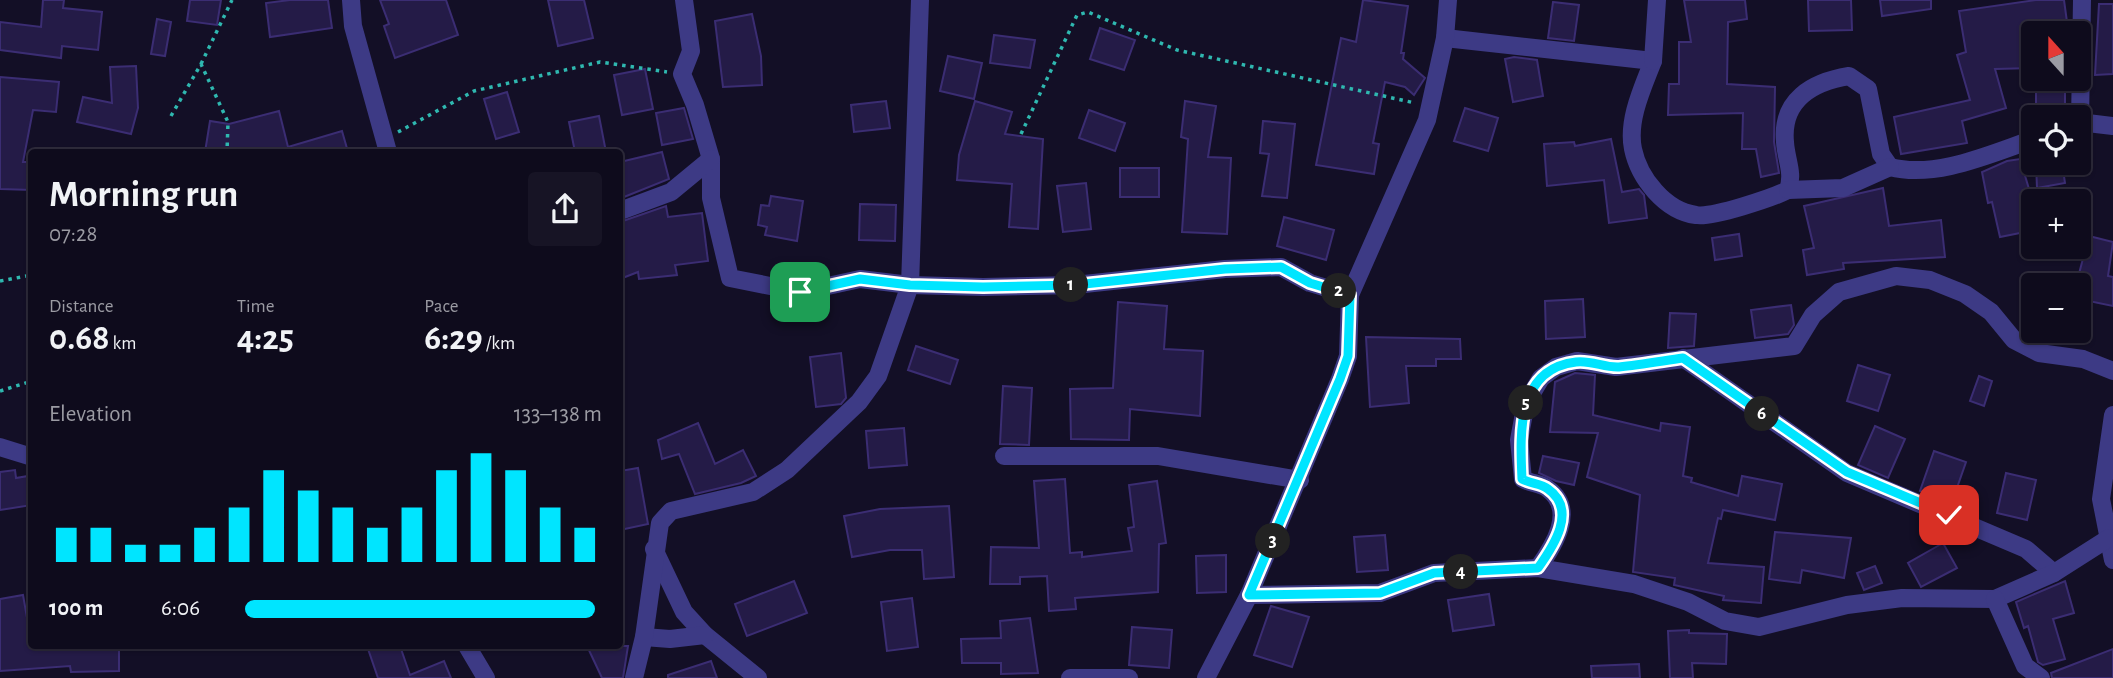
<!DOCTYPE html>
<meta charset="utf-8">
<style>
body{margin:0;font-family:"Alegreya Sans",sans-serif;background:#171425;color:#f1f3f6;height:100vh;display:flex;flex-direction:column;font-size:26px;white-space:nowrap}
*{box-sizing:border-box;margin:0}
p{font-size:23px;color:#9b9ba3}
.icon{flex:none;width:38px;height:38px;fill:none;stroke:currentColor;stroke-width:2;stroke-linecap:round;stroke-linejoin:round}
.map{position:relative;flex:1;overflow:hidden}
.sheet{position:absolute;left:28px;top:149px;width:595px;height:500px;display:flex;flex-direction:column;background:#0e0b1c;border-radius:7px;box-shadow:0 2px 5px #0004,0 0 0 2px #2e2b3b}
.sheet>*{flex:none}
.needle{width:46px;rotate:339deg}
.buttons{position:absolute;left:2021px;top:21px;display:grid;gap:14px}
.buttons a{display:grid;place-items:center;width:70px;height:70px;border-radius:7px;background:#0e0b1c;box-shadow:0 2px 5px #0004,0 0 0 2px #2e2b3b;font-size:35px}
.pin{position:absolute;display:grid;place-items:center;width:60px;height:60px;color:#fff;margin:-30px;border-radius:14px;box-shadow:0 4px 10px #0006}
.km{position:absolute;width:35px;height:35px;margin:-18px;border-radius:50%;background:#222;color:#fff;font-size:19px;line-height:35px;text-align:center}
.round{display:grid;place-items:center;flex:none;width:74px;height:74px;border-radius:7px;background:#171425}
.summary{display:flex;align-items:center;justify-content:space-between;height:119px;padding:0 21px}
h1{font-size:38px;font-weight:700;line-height:52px}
.figures{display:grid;grid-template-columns:repeat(3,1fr);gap:10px;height:119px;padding:7px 21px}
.figures div{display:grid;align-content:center}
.figures b{font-size:35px;font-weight:700}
.figures small{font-size:19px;font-weight:400}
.figures p{font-size:19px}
.chart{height:196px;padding:14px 21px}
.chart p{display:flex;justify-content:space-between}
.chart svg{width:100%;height:126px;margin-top:7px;stroke:#00e5ff;stroke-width:6}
ul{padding:0 21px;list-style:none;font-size:23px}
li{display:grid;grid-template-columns:112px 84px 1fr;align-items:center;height:52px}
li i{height:18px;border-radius:9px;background:#00e5ff}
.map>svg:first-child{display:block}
</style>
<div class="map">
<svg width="2113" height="678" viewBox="0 0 2113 678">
<rect width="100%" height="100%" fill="#130f26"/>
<g fill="#241b47" stroke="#3b2d73" stroke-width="2">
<path d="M43,0h21l-1,8 39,4 -4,38 -36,-4 -1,12 -61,-8v-28l41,5z"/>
<path d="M190,0h31l-4,25 -30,-4z"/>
<path d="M290,0h38l4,28 -62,9 -4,-34z"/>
<path d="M380,0h66l12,35 -63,23 -11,-32 5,-2z"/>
<path d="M548,0h36l9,38 -35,8z"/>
<path d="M1363,0l45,6 -7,47h3l-1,6 22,19 -11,17 -9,-8 -20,-5 -12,61 6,1 -5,30 -58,-9 25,-127 15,4z"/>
<path d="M1684,0h61l2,19 -19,3 -1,62 48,3 -1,55 5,31 -18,4 -5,-28h-14l1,-36 -75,2 1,-31h10v-42h12z"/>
<path d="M1808,0h43l1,30 -43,1z"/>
<path d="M1880,0h51v9l-49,7z"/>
<path d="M2036,0h28l3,22 -33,5v41l-39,1 11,39 -44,13 5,22 -66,11 -7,-37 76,-17 -13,-45 9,-3 -7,-41z"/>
<path d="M1553,2l26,3 -5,36 -26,-3z"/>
<path d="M2099,4h14v70l-18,1z"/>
<path d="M752,14l9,42 1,29 -39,2 -8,-66z"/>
<path d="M157,19l14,3 -6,34 -14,-2z"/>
<path d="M1100,28l35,12 -11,30 -34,-11z"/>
<path d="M994,35l41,5 -5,28 -40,-5z"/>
<path d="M948,56l34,7 -8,36 -34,-8z"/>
<path d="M1514,57l23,3 6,36 -30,6 -8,-43z"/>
<path d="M136,66l2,42 -7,26 -54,-12 6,-25 29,6 -2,-36z"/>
<path d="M645,69l8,40 -31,6 -8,-40z"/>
<path d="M0,77l59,5 -3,30 -23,-2 -10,52h9v28l-32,-1z"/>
<path d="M2065,80v37h-29v-36z"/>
<path d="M507,92l12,40 -23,7 -12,-40z"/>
<path d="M886,101l4,27 -36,4 -3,-27z"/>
<path d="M975,101l37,11 -7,22 38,5 -5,90 -29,-2 3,-43 -55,-4 2,-25z"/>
<path d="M1185,101l31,5 -8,51 23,1 -4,76 -45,-2 6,-93 -7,-2z"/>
<path d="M684,108l9,31 -31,6 -6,-32z"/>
<path d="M1465,108l33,10 -10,33 -34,-10z"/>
<path d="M1089,110l36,13 -10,28 -36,-13z"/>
<path d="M279,111l9,36 54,-16 6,21h-143l5,-31 19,3z"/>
<path d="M599,116l7,36h-31l-6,-30z"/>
<path d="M1263,121l32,3 -8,74 -25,-2 7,-42 -9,-1z"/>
<path d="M1611,139l11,53 17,-3 5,6 3,23 -38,5 -5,-43 -57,6 -3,-42 30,-2 1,4z"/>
<path d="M662,152l7,27 -45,18 -4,-35z"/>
<path d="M2020,159l9,30 -6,1 7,41 -30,6 -8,-35 -4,1 -6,-31 25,-11z"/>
<path d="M2036,163h26l3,20 -28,5z"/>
<rect x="1120" y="168" width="39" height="29"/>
<path d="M1086,183l5,46 -28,3 -6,-46z"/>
<path d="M1883,188l6,38 52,-6 4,37 -102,6 1,6 -37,6 -4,-25 11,-2 -10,-42z"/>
<path d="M771,196l32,5 -6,40 -32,-6 2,-8 -9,-2 3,-20 8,1z"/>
<path d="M860,204l36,1 -1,36 -36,-1z"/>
<path d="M666,206l2,11 34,-4 6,48 -33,4 2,10 -38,4 -1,-7 -18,7v-57z"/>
<path d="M1284,217l50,13 -8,30 -49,-14z"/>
<path d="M1739,234l3,22 -27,4 -3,-22z"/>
<path d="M2089,236l24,6 -5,34 5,1v29l-34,-7v-14h-3z"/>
<path d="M1583,299l2,38 -39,2 -1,-38z"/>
<path d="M1118,302l49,4 -3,43 39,2 -3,65 -70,-7 -1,31 -58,-1 -1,-50 43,-1z"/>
<path d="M1791,305l3,20 -6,9 -33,4 -4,-28z"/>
<path d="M1670,313l26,1 -2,32 -26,2z"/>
<path d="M1366,337l94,2 1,20h-25v7h-30l3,37 -39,4z"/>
<path d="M916,346l42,14 -8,24 -42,-14z"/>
<path d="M841,353l5,45 -5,6 -25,3 -6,-50z"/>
<path d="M1858,365l32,10 -12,36 -31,-10z"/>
<path d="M1575,373l20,2 -2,40 67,16 1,-8 29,4 -7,49 9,2 -1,4 47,14 4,-20 40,8 -7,36 -52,-10 -2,9 -3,-1 -10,45 56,4 -3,36 -38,-3 1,-4 -50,-11 1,-7 -42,-6 7,-77 -53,-18 11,-44 -48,-1 5,-50z"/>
<path d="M1979,376l13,5 -8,25 -14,-5z"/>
<path d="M1003,386l29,2 -3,57 -29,-1z"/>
<path d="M698,423l17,41 28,-14 13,26 -15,7 -46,11 -16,-40 -17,5 -4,-19z"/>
<path d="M1875,426l30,13 -17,39 -30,-13z"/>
<path d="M904,428l3,37 -38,3 -3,-37z"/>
<path d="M1934,451l32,11 -14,40 -32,-11z"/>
<path d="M1543,456l36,7 -5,22 -18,-4 -17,-8z"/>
<path d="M638,468l10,56 -28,6v-59z"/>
<path d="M15,470l1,8 12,-2 4,29 -32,5v-38z"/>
<path d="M2006,473l30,7 -9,40 -30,-7z"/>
<path d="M1065,479l5,74 12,-1v5l50,-6 -4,-23 6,-1 -5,-42 28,-4 9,62 -7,1 -1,48 -83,6 1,11 -27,2 -2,-35 -27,1v7h-30l1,-37 48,1 -5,-67z"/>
<path d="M949,506l5,71 -30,2 -2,-29h-32l-38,7 -8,-41 36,-7z"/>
<path d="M1775,532l76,6 -7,40 -42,-8 -2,13 -31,-4z"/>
<path d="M1385,535l3,35 -31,2 -3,-35z"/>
<path d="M1943,543l14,25 -36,19 -13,-24z"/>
<path d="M1226,555v37l-29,1 -1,-37z"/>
<path d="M1875,566l7,17 -18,7 -7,-17z"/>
<path d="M794,581l13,32 -60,23 -12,-32z"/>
<path d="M2065,581l9,32 -21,6 12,40 -22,6 -5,-3 -10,-36 -4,2 -8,-26z"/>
<path d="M1489,594l5,31 -41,6 -5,-31z"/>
<path d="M23,595l9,51h87v25l-48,1 -1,-6 -70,5v-72z"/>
<path d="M912,598l6,49 -31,4 -6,-49z"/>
<path d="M1271,606l38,11 -17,50 -38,-12z"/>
<path d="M1030,618l8,55 -37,1v-11h-39l-1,-24 40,-1 -1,-17z"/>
<path d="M1132,627l40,3 -3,38 -40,-3z"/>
<path d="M1689,630v3l38,1 -1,30 -34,-1 1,15h-23l-2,-47z"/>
<path d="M367,646h33l10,29 34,-14 7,17h-73z"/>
<path d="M587,646h41l-5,32h-21z"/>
<path d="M2113,649v29h-61l-1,-5z"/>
<path d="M711,661l6,17h-49v-3z"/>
<path d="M1639,664l1,14h-48l-1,-12z"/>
</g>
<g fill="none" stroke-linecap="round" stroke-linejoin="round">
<g stroke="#2fb8b0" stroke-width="3.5" stroke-dasharray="3.5 5" stroke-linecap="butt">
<path d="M201,64l31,-64"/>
<path d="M171,116l30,-52 27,58 -1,30"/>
<path d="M398,132l76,-41 126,-29 67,10"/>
<path d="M1021,134l56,-119 11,-3 89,38 238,53"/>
<path d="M0,281l32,-6"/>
<path d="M0,391l32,-10"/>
</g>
<g stroke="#3d3a85" stroke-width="18">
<path d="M351,0l2,26 35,126"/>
<path d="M684,0l7,51 -9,23 13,31 16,54v39l19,80 70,14 60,-13 50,6 73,2 92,-2 150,-16 56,-2 29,16 40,12"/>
<path d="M1445,38l208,23c-10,26 -26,59 -20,88 6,29 32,62 63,66 16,3 76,-17 92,-25 6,-18 -2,-30 -3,-48 -4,-42 27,-60 64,-66l19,13 13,65 9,13c46,12 100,-13 144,-28"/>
<path d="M1653,61l4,-61"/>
<path d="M2079,122l34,4"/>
<path d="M2080,122l2,-122"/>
<path d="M1788,190l55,-2 47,-21"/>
<path d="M620,211l51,-19 40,-33"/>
<path d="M1683,358l164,115 179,76 28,24"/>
<path d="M2113,415l-12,84 12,61"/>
<path d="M0,447l32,10"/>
<path d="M1004,456h154l142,24"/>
<path d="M654,549l30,63 21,23 53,43"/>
<path d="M1538,568c15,-21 39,-58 10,-79 -7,-6 -17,-5 -25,-10l-4,-39 7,-37 15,-25 15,-11 21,-6 39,6 178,-21 19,-31 26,-23 57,-16 34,4 35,14 26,18 23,28 25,13 44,6 30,12"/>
<path d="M1249,595l131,-2 54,-20 104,-5 96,16 54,18 37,19 34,6 88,-22 55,-7 93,1 59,-26 55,-35"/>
<path d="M1995,599l30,67 16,12"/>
<path d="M644,637l26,2 35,-4"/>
<path d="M467,646l19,32"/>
<path d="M634,678l10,-41 16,-114 11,-12 82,-19 34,-22 72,-68 19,-26 32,-91 10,-285"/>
<path d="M1070,678h59"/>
<path d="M1206,678l43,-83 91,-216 8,-23 2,-61 77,-175 18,-82 3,-38"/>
</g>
</g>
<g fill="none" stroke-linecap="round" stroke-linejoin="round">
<g stroke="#fff" stroke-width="14">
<path id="route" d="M800,292l60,-13 50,6 73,2 92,-2 150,-16 56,-2 29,16 40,12 -2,61 -8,23 -91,216 131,-2 54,-20 104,-5c15,-21 40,-58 10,-79 -7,-6 -17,-5 -26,-10 -2,-45 -6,-110 54,-117 15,-2 29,6 43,5 21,-2 43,-6 64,-9l164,114 102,43"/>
</g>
<use href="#route" stroke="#00e5ff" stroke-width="9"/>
</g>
</svg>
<div class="buttons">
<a><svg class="needle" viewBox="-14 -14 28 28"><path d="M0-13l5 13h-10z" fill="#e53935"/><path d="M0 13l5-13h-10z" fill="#9b9ba3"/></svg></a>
<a><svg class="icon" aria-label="locate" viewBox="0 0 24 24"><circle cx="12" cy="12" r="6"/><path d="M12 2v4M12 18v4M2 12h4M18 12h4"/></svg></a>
<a>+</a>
<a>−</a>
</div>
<div class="pin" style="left:800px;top:292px;background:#1e9e55"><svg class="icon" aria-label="arrive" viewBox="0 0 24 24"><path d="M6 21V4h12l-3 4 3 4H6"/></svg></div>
<div class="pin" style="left:1949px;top:515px;background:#d93025"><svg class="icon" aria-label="check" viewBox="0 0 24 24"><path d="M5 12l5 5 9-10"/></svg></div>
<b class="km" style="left:1071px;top:285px">1</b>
<b class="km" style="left:1339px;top:291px">2</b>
<b class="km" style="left:1273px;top:541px">3</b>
<b class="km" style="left:1461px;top:572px">4</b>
<b class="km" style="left:1526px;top:403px">5</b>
<b class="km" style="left:1762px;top:414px">6</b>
<section class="sheet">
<div class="summary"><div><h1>Morning run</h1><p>07:28</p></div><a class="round"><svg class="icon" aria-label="share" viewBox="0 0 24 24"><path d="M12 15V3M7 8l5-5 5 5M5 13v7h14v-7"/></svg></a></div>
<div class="figures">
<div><p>Distance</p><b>0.68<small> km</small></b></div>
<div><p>Time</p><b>4:25</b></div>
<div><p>Pace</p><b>6:29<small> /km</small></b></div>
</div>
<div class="chart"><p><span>Elevation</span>133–138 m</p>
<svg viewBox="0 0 160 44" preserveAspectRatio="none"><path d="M5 44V32M15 44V32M25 44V38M35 44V38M45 44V32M55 44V25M65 44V12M75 44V19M85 44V25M95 44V32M105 44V25M115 44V12M125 44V6M135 44V12M145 44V25M155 44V32"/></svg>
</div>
<ul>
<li><b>100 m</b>6:06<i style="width:98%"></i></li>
</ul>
</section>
</div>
